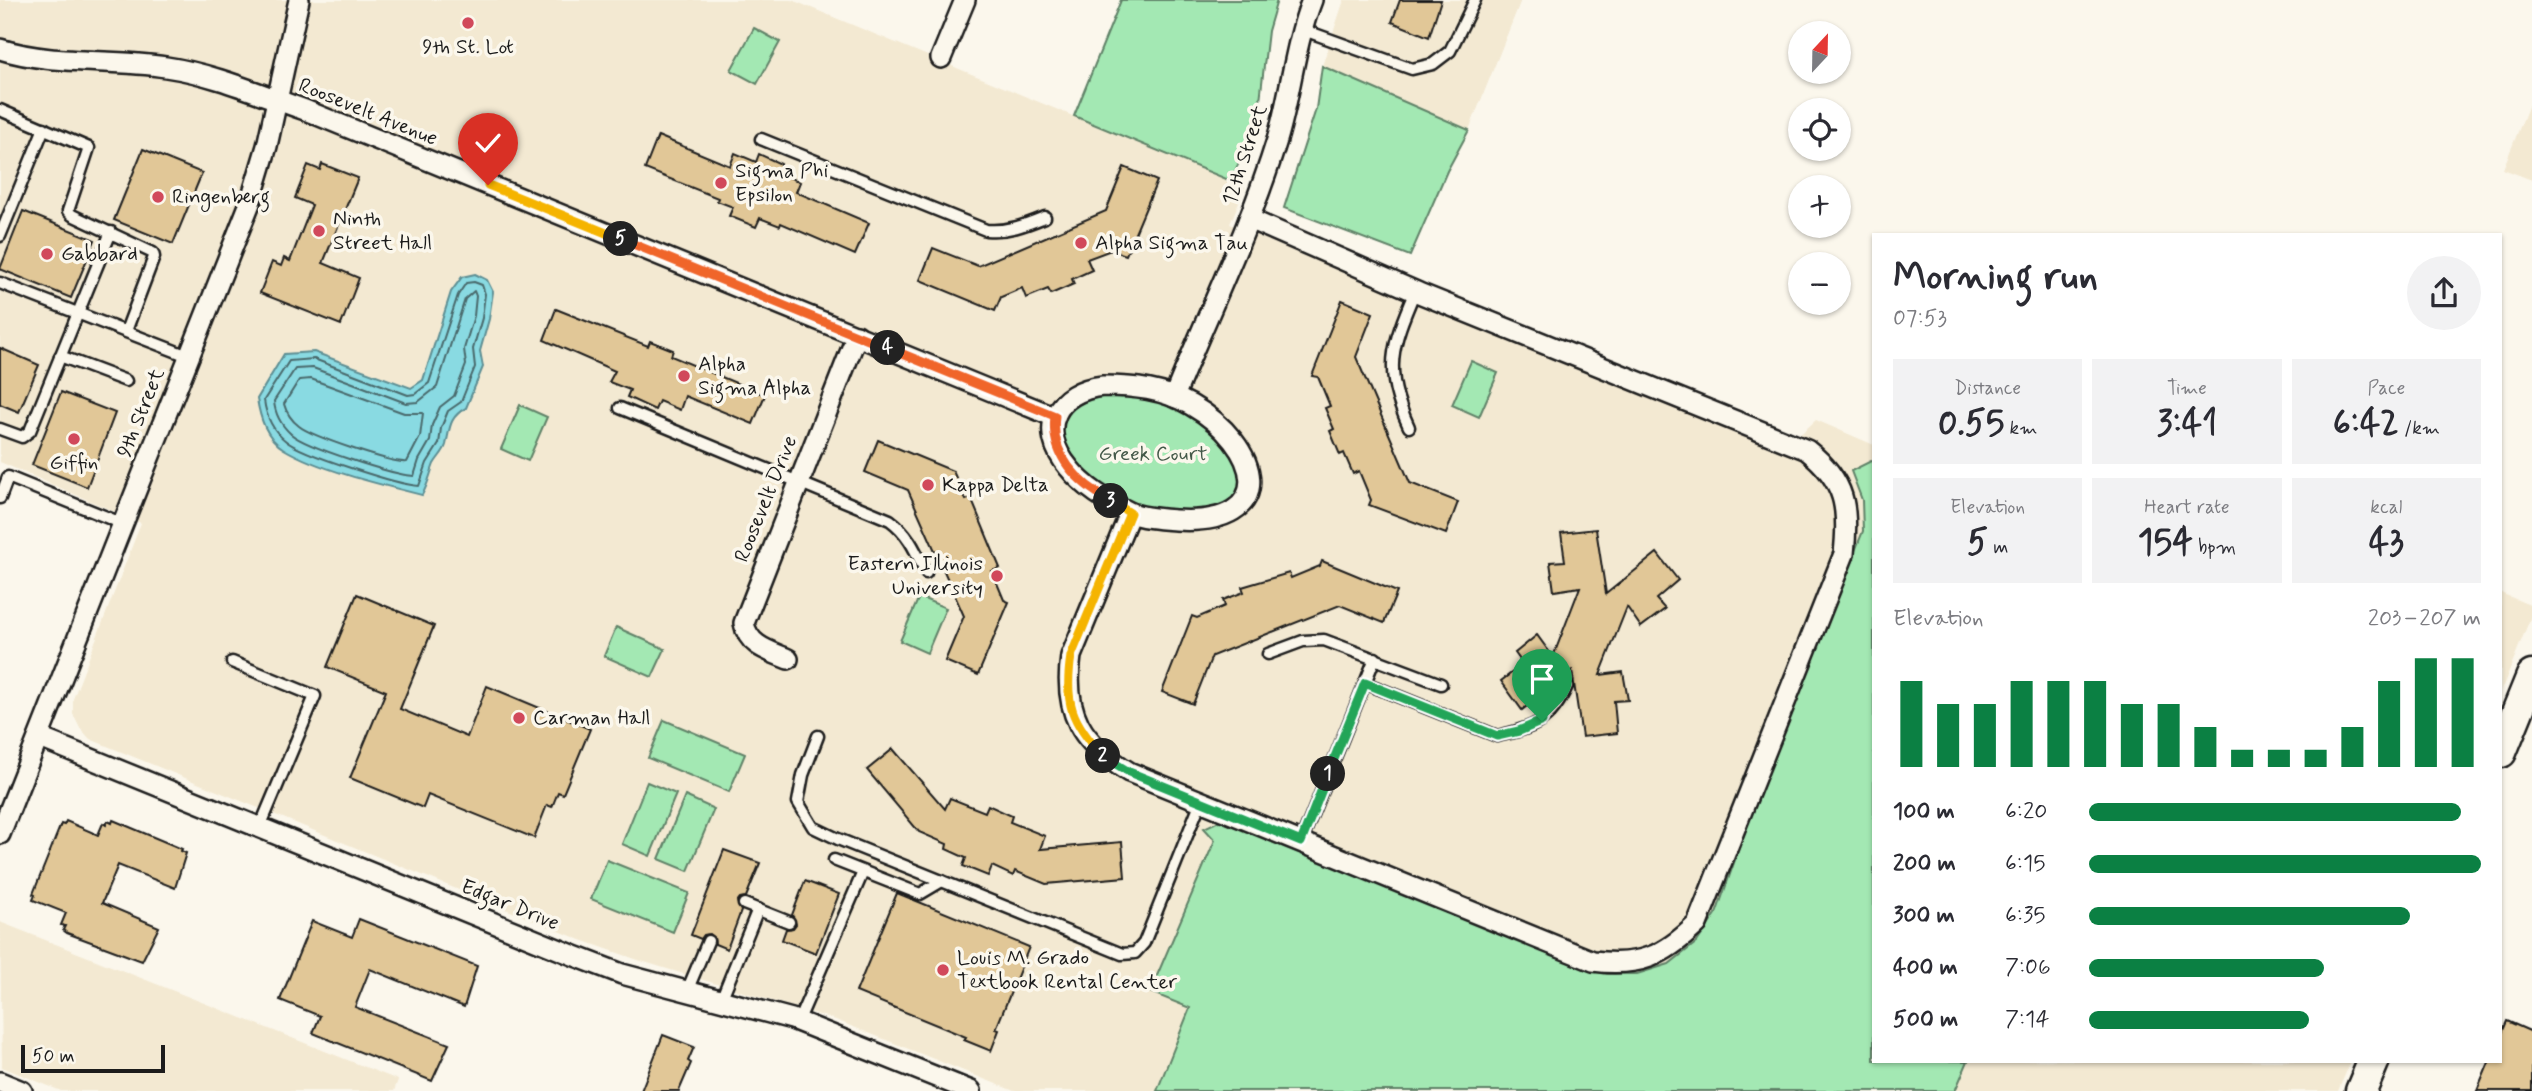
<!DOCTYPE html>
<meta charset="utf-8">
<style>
body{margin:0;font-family:Mynerve,sans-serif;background:#f2f2f3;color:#2b2b33;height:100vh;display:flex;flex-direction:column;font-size:26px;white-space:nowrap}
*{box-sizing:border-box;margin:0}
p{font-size:23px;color:#7c7c81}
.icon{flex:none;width:38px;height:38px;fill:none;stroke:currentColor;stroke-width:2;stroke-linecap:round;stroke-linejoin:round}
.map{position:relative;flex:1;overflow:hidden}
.sheet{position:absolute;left:1872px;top:233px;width:630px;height:830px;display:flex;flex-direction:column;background:#fff;border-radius:0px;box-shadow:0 2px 5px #0004}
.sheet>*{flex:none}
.needle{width:46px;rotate:22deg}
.controls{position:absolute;left:1788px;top:21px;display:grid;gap:14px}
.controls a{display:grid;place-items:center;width:63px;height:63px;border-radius:50%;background:#fff;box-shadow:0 2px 5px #0004;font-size:35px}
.scale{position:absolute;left:21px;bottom:18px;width:144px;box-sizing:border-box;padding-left:7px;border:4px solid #1c1c1c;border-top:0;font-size:19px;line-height:24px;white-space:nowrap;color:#1c1c1c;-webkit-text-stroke:5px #fbf7ec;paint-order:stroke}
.pin{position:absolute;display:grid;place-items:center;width:60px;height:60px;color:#fff;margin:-72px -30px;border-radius:50% 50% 50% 0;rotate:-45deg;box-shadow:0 0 7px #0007}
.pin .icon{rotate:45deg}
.km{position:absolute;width:35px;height:35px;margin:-18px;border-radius:50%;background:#222;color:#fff;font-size:19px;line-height:35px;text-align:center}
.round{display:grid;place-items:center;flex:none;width:74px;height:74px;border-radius:37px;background:#f2f2f3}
.overview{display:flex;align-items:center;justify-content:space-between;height:119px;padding:0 21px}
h1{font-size:38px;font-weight:700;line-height:52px}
.figures{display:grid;grid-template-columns:repeat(3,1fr);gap:10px;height:119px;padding:7px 21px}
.figures div{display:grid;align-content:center;border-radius:0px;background:#f2f2f3;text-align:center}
.figures b{font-size:35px;font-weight:700}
.figures small{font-size:19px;font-weight:400}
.figures p{font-size:19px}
.chart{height:196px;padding:14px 21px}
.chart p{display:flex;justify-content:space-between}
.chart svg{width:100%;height:126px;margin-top:7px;stroke:#0b8043;stroke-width:6}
ul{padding:0 21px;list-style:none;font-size:23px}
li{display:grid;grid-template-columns:112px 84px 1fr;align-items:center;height:52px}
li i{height:18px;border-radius:9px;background:#0b8043}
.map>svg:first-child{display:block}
</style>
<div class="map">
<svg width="2532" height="1091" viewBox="0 0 2532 1091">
<rect width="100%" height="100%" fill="#fbf7ec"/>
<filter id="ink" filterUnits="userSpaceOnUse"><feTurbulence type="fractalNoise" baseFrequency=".0143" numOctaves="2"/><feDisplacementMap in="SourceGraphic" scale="14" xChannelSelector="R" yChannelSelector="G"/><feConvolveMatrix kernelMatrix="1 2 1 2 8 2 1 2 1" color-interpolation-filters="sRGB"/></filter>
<g filter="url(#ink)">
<g fill="#f3e9d2">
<path d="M0,0h792l453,187 -15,37 138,58 414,169 34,-31 58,25v615l477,1 -13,30h-1324l-178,-71 -195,-59 -60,-21 -491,-201 -10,-11 -7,-14v-15l68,-176 -141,-61z"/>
<path d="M1344,0h177l-52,130 -147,-64z"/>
<path d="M2532,97v83l-29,-11z"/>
<path d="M2501,593l31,13v8l-31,77z"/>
<path d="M0,922l398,158 -4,11h-333l-59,-24z"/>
</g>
<g fill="#a3e8b3" stroke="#608268" stroke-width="2">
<path d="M1121,0h156l-9,31 -10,87 -27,63 -157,-65z"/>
<path d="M754,28l26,14 -23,42 -26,-14z"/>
<path d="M1322,66l147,64 -22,41 -37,85 -126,-48 32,-99z"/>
<path d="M1471,361l27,12 -19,44 -27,-12z"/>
<path d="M1104,393l45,4 41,15 45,40 7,35 -15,20c-27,5 -53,8 -80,0 -31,-9 -95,-46 -84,-86 2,-7 7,-18 15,-21 7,-4 17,-5 26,-7z"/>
<path d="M520,405l27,12 -19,44 -27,-12z"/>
<path d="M1871,461l3,1v598l94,1 -13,30h-798l33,-83 -40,-16 65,-152 -11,-12 17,-8 363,148 23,6h30l32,-10 28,-22 19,-28 52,-148 95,-235 -1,-31 -11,-29z"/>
<path d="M919,597l27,11 -19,45 -27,-12z"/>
<path d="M616,627l49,22 -13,28 -48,-21z"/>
<path d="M664,720l81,34 -16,38 -81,-34z"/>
<path d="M647,782l29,12 -26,62 -28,-12z"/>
<path d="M685,796l29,13 -26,62 -29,-12z"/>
<path d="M607,860l82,33 -16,39 -82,-33z"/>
</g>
<path fill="#89dae2" stroke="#5d8e93" stroke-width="2" d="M475,274l12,6 6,12 -4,27 -9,32 3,16 -17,41c-17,9 -16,20 -20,37 -2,7 -8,12 -12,19 -4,10 -6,21 -12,31 -40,-10 -103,-25 -138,-46 -18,-11 -24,-31 -27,-50l27,-45 30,-2 97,36 12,-8 28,-88 11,-15z"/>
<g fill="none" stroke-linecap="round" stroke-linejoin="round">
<g stroke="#48686b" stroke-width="2">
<path d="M474,282l8,3 3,9 -3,24 -9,31 2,18 -14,35 -13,9 -7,17 -2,16 -12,19 -8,23c-20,-1 -118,-32 -133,-45 -13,-10 -20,-25 -22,-41l25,-39 25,-2 94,36 7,-1 14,-11 29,-88 8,-12z"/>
<path d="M474,291l2,5 -2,20 -10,33 2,16 -12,31 -14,11 -8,18 -2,16 -11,19 -5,16c-21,-1 -108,-29 -123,-42 -10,-9 -16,-20 -17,-33l21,-32 18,-1 93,35 12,-1 19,-15 28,-88z"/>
<path d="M311,379l93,34h19l-3,24 -13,25c-14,2 -96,-26 -108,-36 -7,-5 -13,-14 -15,-22l15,-24z"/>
</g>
</g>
<g fill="#e1c797" stroke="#1c1c1c" stroke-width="2">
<path d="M1400,0h41l-12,37 -37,-15z"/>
<path d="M658,136l72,30 5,-13 21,9 3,-8 22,10 -3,8 22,10 -4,10 73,31 -14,32 -74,-32 -1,3 -20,-8 -4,9 -27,-11 4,-9 -16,-6 1,-3 -73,-29z"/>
<path d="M143,149l59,24 -29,71 -59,-24z"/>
<path d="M322,164l36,14 -35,85 36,15 -18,47 -81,-32 12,-31 9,4 3,-8 6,3 22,-56 -17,-7 13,-33 12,5z"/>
<path d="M1124,167l33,14 -31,74 -15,-5 -24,9 5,11 -20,9 2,5 -23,10 -3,-5 -22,9 -4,-10 -21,9 -6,14 -75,-31 13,-32 45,18 128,-55z"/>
<path d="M23,211l72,29 -24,58 -71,-29z"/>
<path d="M1342,300l31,13 -17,44 54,126 48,19 -12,32 -77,-29 2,-5 -12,-29 -6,3 -9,-21 -4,2 -10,-24 4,-2 -9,-21 5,-2 -12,-29 -6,-1z"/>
<path d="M556,309l92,37 2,-5 13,5 10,4 -2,6 94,39 -12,29 -68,-28 -5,14 -21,-9 -4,9 -28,-13 3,-7 -21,-8 6,-11 -71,-31z"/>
<path d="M0,348l39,17 -20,47 -19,-8z"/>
<path d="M61,392l54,21 -28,74 -55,-22z"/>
<path d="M878,440l75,31 13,29 5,-2 29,70 -8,3 12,29 5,2 -31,73 -33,-14 19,-45 -56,-126 -43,-18z"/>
<path d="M1596,529l10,65 51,-41 21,27 -22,19 9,10 -24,18 -14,-20 -27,68 23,-3 5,28 -14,1 3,32 -35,4 -10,-67 -50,40 -21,-29 22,-17 -8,-11 22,-18 16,22 27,-70 -26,4 -4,-29 15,-1 -4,-28z"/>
<path d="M1322,561l75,31 -13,31 -44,-18 -128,51 -19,48 -31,-12 30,-76 5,2 28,-12 -2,-6 21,-8 -2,-5 47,-14 2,5 29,-12z"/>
<path d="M357,594l77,32 -34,83 67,28 20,-51 103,43 -27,65 -5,-2 -6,15 -5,-2 -13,33 -106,-43 -5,13 -73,-30 36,-87 -59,-24z"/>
<path d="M893,749l52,60 5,-11 35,14 3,-7 24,11 -2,6 35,14 -5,13 82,-7 3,35 -79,7 -31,-13 -2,5 -21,-10 -4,10 -25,-10 3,-8 -20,-9 1,-5 -28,-12 -52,-62z"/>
<path d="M113,820l69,29 -1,2 5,2 -11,35 -57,-23 -16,38 57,24 -17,34 -75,-28 -4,-3 2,-4 -4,-1 5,-12 -33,-13 2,-5 -2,-1 28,-70 3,1 2,-4 32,14 5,-12 3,2 2,-4 4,2z"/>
<path d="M724,850l36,13 -14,34 -6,1 -3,4 4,9 -14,38 -12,-5 -1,-7 -4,-3 -6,1 -3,4 -10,-4z"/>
<path d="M805,881l34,13 -23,59 -34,-13 4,-11 7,-1 3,-4 -4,-9z"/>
<path d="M897,893l132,54 -33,82 3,1 -8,21 -27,-11 2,-3 -110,-45z"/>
<path d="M359,919l118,47 -13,41 -94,-38 -15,38 94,37 -17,37 -119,-48 7,-17 -40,-16 32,-79 40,16z"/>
<path d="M2507,1021l25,11v59h-55l13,-31h11v-25z"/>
<path d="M663,1035l31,12 -6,14 3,2 -12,28h-38z"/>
</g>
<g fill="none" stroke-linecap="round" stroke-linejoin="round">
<g stroke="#1c1c1c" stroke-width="15">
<g id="lane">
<path d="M1301,29l111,40 21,-5 17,-13 25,-51"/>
<path d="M0,110l89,38 -21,63 4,4 81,38 1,4 -28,74"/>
<path d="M761,139l225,91c22,2 39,-5 59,-13"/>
<path d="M0,236l44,-108"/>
<path d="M0,283l188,73"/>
<path d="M60,356l66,25"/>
<path d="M620,408l270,112c19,14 26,32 36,53"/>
<path d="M1409,427c-26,-57 -18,-80 6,-136"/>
<path d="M0,429l22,8 8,-6 81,-199"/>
<path d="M0,498l8,-21 113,46"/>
<path d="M1268,654l35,-13 21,-1 117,44"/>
<path d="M232,662l83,34 -55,131"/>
<path d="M1365,683l132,53c37,-8 54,-14 70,-50"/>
<path d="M818,736l-15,39 -5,27 15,25 25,12 284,115 13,-1 9,-10 57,-142"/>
<path d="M1301,842l74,-184"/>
<path d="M834,860l86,34 22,-13"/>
<path d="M744,904l45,18"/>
<path d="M687,991l21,-50"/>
<path d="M721,1000l37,-91"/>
<path d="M798,1022l65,-150"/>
</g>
</g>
<g stroke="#1c1c1c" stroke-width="24">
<g id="street">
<path d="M0,49c54,17 111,9 166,18 48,7 93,27 139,43l750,307"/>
<path d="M941,58l24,-58"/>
<path d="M1103,386c31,0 60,3 88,19 70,40 92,122 -16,115 -14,-1 -33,-2 -46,-8 -21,-10 -46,-26 -60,-44 -33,-39 -13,-77 34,-82z"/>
<path d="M1174,397c34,-85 76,-169 103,-257 14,-47 17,-94 35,-140"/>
<path d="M1130,513l-59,143c-8,57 10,87 58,116l464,189c47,6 71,-5 104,-37l147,-370c5,-46 2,-73 -37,-104l-388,-157 -170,-74"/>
<path d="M788,659c-19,-8 -40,-13 -44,-36l113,-288"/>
<path d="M40,738l535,218 47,18 170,45 179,72"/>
<path d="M0,834l250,-631 17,-57 32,-146"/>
<path d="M0,1082l22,9"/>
</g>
</g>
<g stroke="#1c1c1c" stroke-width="35">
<g id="primary">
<path d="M2501,752l31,-76"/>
<path d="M2361,1091l13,-31"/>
</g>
</g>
<use href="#lane" stroke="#fbf7ec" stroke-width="10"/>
<use href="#street" stroke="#fbf7ec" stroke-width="19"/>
<use href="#primary" stroke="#fbf7ec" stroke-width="30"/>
</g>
</g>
<g fill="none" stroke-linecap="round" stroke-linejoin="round" filter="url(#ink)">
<g stroke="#fff" stroke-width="14">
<path id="split-1" d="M1328,774l37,-91 132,53 22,-5 23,-10"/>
</g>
<g stroke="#fff" stroke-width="14">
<path id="split-2" d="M1103,756l26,16 172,70 27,-68"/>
</g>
<g stroke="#fff" stroke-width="14">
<path id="split-3" d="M1103,756c-32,-34 -39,-54 -32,-100l59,-143 -19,-12"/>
</g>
<g stroke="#fff" stroke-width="14">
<path id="split-4" d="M888,348l167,68c-5,40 23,67 56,85"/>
</g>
<g stroke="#fff" stroke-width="14">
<path id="split-5" d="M621,239l267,109"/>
</g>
<g stroke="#fff" stroke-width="14">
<path id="split-6" d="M488,185l133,54"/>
</g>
<use href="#split-1" stroke="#22a559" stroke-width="9"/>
<use href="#split-2" stroke="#22a559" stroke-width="9"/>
<use href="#split-3" stroke="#f5b400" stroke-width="9"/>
<use href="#split-4" stroke="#f0652b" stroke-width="9"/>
<use href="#split-5" stroke="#f0652b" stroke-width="9"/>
<use href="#split-6" stroke="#f5b400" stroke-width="9"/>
</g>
<g fill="#d1495b" stroke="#fbf7ec" stroke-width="2.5">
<circle cx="468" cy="23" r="7"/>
<circle cx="721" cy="183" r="7"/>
<circle cx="158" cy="197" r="7"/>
<circle cx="319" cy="231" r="7"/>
<circle cx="1081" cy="243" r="7"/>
<circle cx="47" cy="254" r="7"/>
<circle cx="684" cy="376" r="7"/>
<circle cx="74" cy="439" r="7"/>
<circle cx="928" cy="485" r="7"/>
<circle cx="997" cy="576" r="7"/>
<circle cx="519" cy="718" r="7"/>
<circle cx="943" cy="970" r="7"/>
</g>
<g text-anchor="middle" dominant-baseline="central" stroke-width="7" stroke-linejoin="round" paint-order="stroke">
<g font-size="21" fill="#1c1c1c" stroke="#fbf7ec" text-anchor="start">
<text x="468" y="47" text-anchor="middle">9th St. Lot</text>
<text x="735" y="171">Sigma Phi<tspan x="735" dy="24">Epsilon</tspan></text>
<text x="172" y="197">Ringenberg</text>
<text x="333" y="219">Ninth<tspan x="333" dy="24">Street Hall</tspan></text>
<text x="1095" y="243">Alpha Sigma Tau</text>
<text x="61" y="254">Gabbard</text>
<text x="698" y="364">Alpha<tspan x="698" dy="24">Sigma Alpha</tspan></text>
<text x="74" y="463" text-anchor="middle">Giffin</text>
<text x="942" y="485">Kappa Delta</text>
<text x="983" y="564" text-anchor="end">Eastern Illinois<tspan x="983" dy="24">University</tspan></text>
<text x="533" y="718">Carman Hall</text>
<text x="957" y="958">Louis M. Grado<tspan x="957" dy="24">Textbook Rental Center</tspan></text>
</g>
<g font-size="21" fill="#1c1c1c" stroke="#fbf7ec">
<text transform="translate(368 112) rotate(22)">Roosevelt Avenue</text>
<text transform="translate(1245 155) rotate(-72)">12th Street</text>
<text transform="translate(141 413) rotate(-68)">9th Street</text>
<text transform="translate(766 499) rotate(-68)">Roosevelt Drive</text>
<text transform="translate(510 905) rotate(22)">Edgar Drive</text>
</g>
<g font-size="21" fill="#445949" stroke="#fbf7ec">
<text x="1153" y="454">Greek Court</text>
</g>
</g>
</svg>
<div class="controls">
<a><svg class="needle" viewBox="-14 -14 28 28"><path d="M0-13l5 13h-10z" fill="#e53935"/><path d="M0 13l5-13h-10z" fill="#7c7c81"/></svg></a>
<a><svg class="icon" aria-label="locate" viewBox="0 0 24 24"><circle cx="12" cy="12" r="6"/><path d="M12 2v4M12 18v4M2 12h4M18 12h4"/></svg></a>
<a>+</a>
<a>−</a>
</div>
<div class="scale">50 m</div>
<div class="pin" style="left:1542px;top:721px;background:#1e9e55"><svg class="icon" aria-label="arrive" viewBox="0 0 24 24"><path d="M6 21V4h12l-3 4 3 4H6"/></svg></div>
<div class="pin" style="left:488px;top:185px;background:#d93025"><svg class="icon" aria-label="check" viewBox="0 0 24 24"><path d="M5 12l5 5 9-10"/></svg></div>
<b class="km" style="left:1328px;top:774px">1</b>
<b class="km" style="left:1103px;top:756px">2</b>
<b class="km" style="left:1111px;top:501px">3</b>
<b class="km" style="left:888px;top:348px">4</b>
<b class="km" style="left:621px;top:239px">5</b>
<section class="sheet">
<div class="overview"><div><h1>Morning run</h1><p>07:53</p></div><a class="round"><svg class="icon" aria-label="share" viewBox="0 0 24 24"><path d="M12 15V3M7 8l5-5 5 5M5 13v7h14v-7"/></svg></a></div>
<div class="figures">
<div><p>Distance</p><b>0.55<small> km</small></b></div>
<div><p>Time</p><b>3:41</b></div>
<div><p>Pace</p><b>6:42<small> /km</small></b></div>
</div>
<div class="figures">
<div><p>Elevation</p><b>5<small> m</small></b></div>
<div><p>Heart rate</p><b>154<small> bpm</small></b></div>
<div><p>kcal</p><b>43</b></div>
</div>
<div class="chart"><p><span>Elevation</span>203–207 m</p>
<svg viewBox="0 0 160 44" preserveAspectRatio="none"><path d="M5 44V14M15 44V22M25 44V22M35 44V14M45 44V14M55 44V14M65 44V22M75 44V22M85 44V30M95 44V38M105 44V38M115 44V38M125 44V30M135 44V14M145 44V6M155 44V6"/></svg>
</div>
<ul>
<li><b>100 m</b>6:20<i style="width:95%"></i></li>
<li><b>200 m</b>6:15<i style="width:100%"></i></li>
<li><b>300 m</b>6:35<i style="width:82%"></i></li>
<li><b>400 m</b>7:06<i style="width:60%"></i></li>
<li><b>500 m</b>7:14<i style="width:56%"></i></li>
</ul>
</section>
</div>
